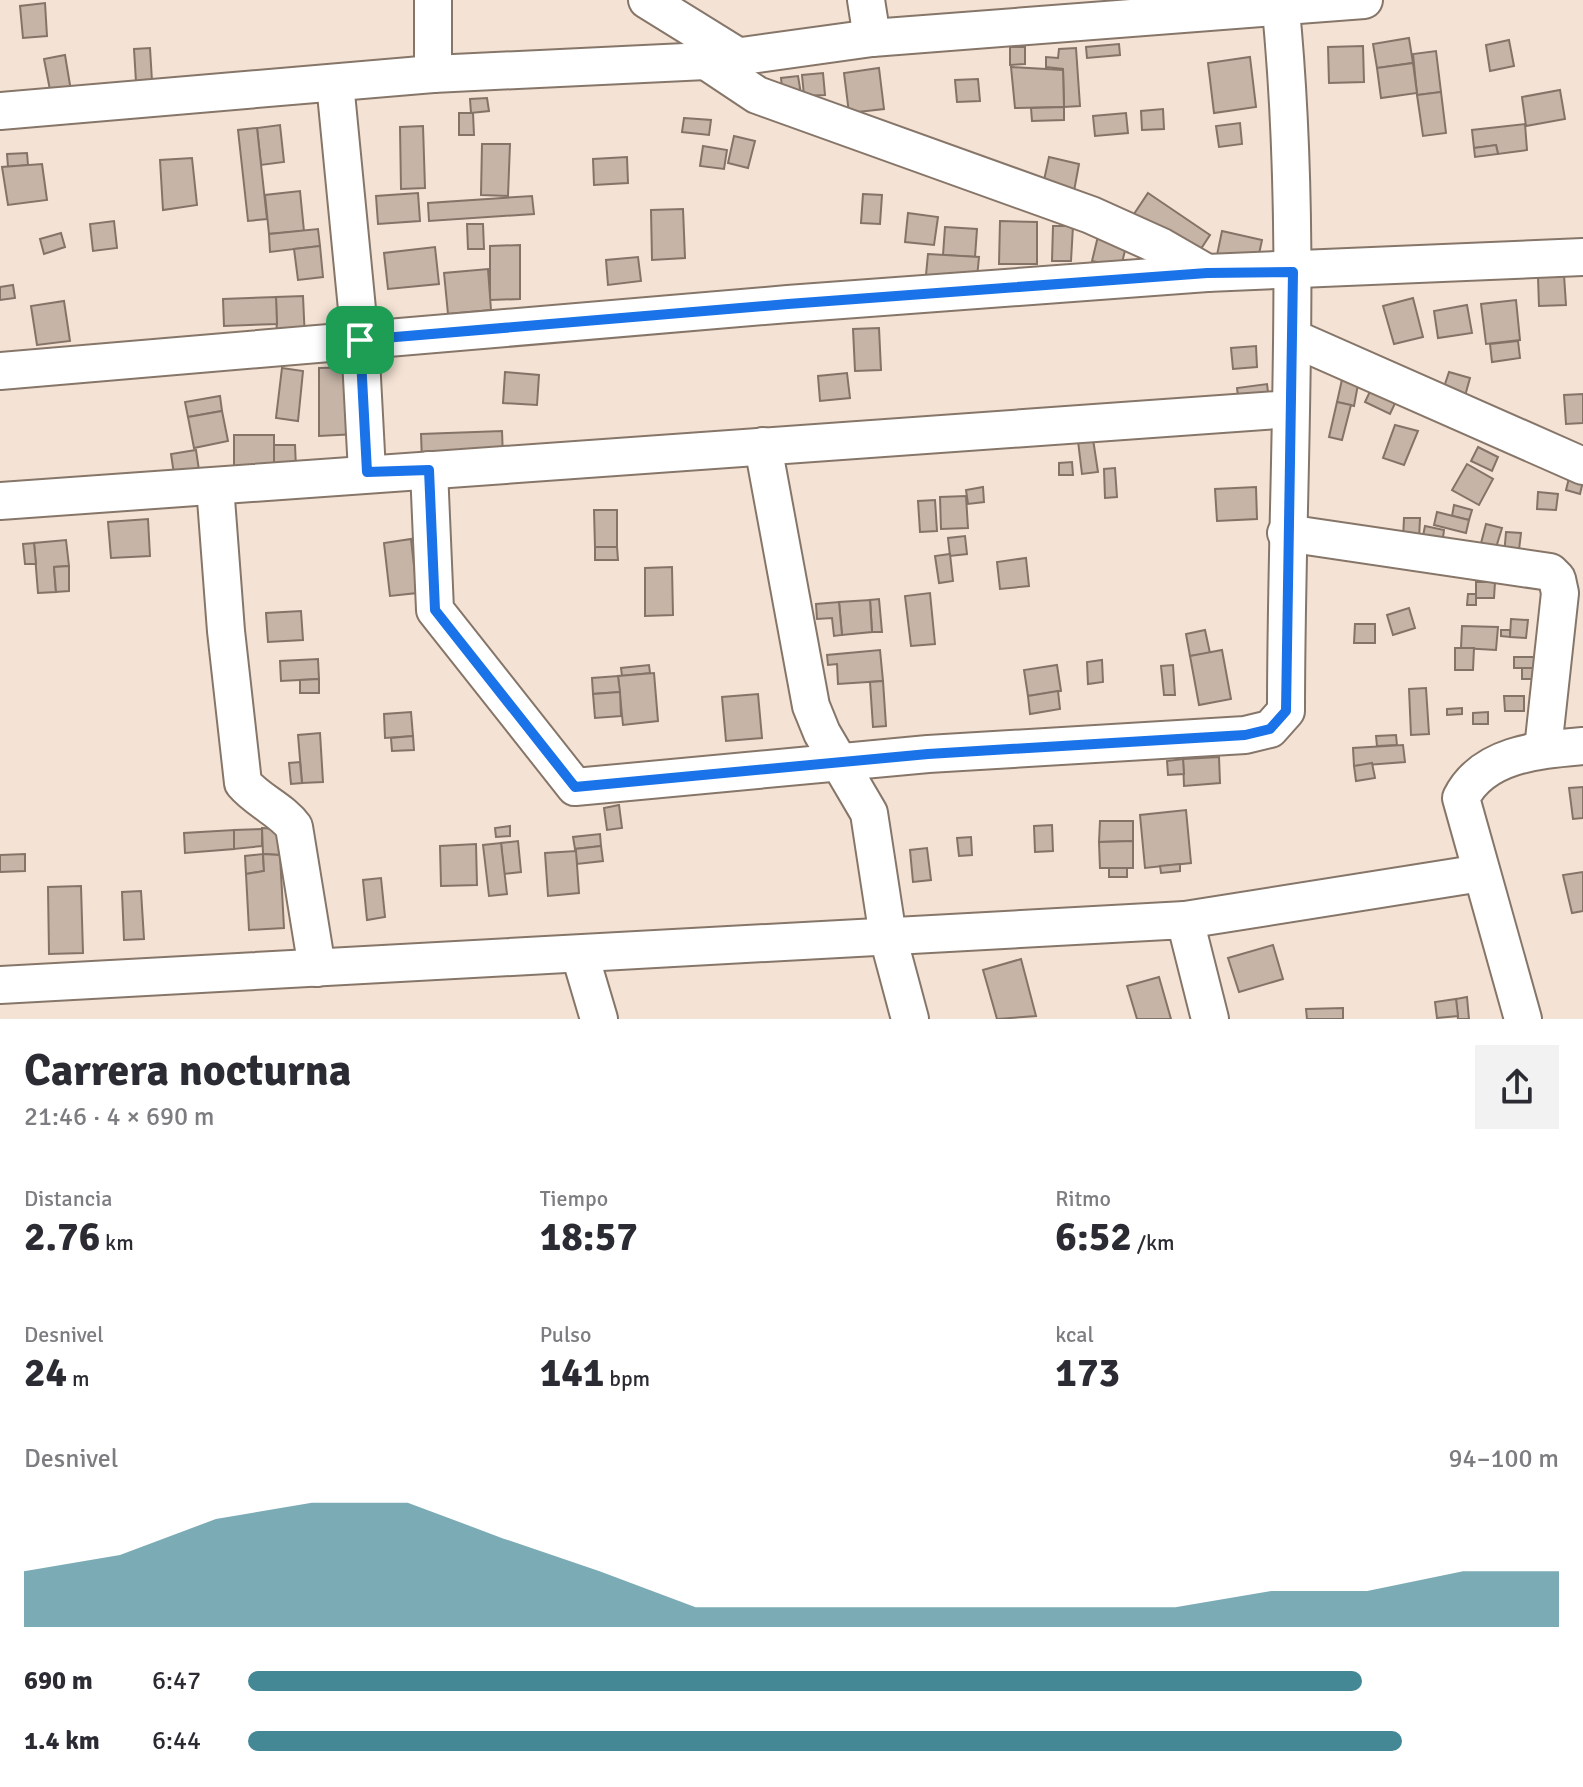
<!DOCTYPE html>
<html lang="es">
<meta charset="utf-8">
<style>
body{margin:0;font-family:Signika,sans-serif;background:#f2f2f3;color:#2b2b33;height:100vh;display:flex;flex-direction:column;font-size:30px;white-space:nowrap}
*{box-sizing:border-box;margin:0}
p{font-size:26px;color:#7c7c81}
.icon{flex:none;width:44px;height:44px;fill:none;stroke:currentColor;stroke-width:2;stroke-linecap:round;stroke-linejoin:round}
.map{position:relative;height:1019px;overflow:hidden}
.panel{display:flex;flex-direction:column;background:#fff;flex:1}
.panel>*{flex:none}
.pin{position:absolute;display:grid;place-items:center;width:68px;height:68px;color:#fff;margin:-34px;border-radius:16px;box-shadow:0 4px 12px #0006}
.round{display:grid;place-items:center;flex:none;width:84px;height:84px;border-radius:0px;background:#f2f2f3}
.summary{display:flex;align-items:center;justify-content:space-between;height:136px;padding:0 24px}
h1{font-size:44px;font-weight:800;line-height:60px}
.metrics{display:grid;grid-template-columns:repeat(3,1fr);gap:12px;height:136px;padding:8px 24px}
.metrics div{display:grid;align-content:center}
.metrics b{font-size:40px;font-weight:800}
.metrics small{font-size:22px;font-weight:400}
.metrics p{font-size:22px}
.chart{height:224px;padding:16px 24px}
.chart p{display:flex;justify-content:space-between}
.chart svg{width:100%;height:144px;margin-top:8px;fill:#448896;opacity:.7}
ul{padding:0 24px;list-style:none;font-size:26px}
li{display:grid;grid-template-columns:128px 96px 1fr;align-items:center;height:60px}
li i{height:20px;border-radius:10px;background:#448896}
.map>svg:first-child{display:block}
</style>
<div class="map">
<svg width="1583" height="1019" viewBox="0 0 1583 1019">
<rect width="100%" height="100%" fill="#f4e2d4"/>
<g fill="#c6b4a7" stroke="#847367" stroke-width="2">
<path d="M45,3l2,33 -24,2 -3,-32z"/>
<path d="M1409,38l4,25 -36,5 -4,-24z"/>
<path d="M1509,40l5,26 -24,5 -4,-26z"/>
<path d="M1119,44l1,11 -33,3 -1,-11z"/>
<path d="M1363,46l1,36 -35,1 -1,-36z"/>
<path d="M1010,47h15v17l-15,1z"/>
<path d="M150,48l2,33 -16,1 -2,-33z"/>
<path d="M1076,48l4,58 -16,1 -1,-38 -17,-2v-10l12,1 1,-9z"/>
<path d="M1436,51l5,41 -24,3 -4,-41z"/>
<path d="M65,55l6,36 -20,4 -7,-36z"/>
<path d="M1250,57l6,50 -42,6 -6,-50z"/>
<path d="M1413,63l4,30 -36,5 -4,-30z"/>
<path d="M1011,67l52,3 1,37 -49,1z"/>
<path d="M879,68l5,41 -35,4 -5,-40z"/>
<path d="M823,73l2,22 -21,1 -2,-21z"/>
<path d="M798,76l3,18 -18,3 -2,-19z"/>
<path d="M978,79l2,22 -23,1 -2,-22z"/>
<path d="M1560,90l5,29 -39,7 -4,-29z"/>
<path d="M1441,92l5,41 -23,3 -6,-41z"/>
<path d="M487,98l2,13 -18,2 -1,-14z"/>
<path d="M1064,107v13l-32,1 -1,-13z"/>
<path d="M1163,109l1,20 -22,1 -1,-19z"/>
<path d="M459,113h14l1,22h-15z"/>
<path d="M1126,113l2,20 -33,3 -2,-20z"/>
<path d="M684,118l27,2 -2,15 -27,-3z"/>
<path d="M1240,123l2,21 -23,3 -3,-21z"/>
<path d="M1525,124l2,26 -29,4 -2,-9 -22,3 -2,-18z"/>
<path d="M280,125l4,37 -23,3 -4,-37z"/>
<path d="M423,126l2,62 -24,1 -1,-62z"/>
<path d="M257,128l10,91 -19,2 -10,-91z"/>
<path d="M734,136l21,5 -7,27 -20,-5z"/>
<path d="M482,144h28l-2,52 -27,-1z"/>
<path d="M1496,145l2,9 -23,3 -1,-9z"/>
<path d="M703,146l24,4 -3,19 -24,-3z"/>
<path d="M27,153l1,12 -20,2 -1,-13z"/>
<path d="M627,157l1,26 -34,2 -1,-26z"/>
<path d="M1049,157l30,7 -5,27 -31,-6z"/>
<path d="M192,158l5,47 -34,5 -3,-50z"/>
<path d="M42,164l5,36 -39,5 -6,-38z"/>
<path d="M300,191l4,40 -35,3 -4,-39z"/>
<path d="M418,193l2,28 -42,3 -2,-28z"/>
<path d="M1148,193l62,42 -17,26 -63,-41z"/>
<path d="M863,194l19,1 -2,29 -19,-1z"/>
<path d="M532,196l2,18 -105,7 -1,-18z"/>
<path d="M683,209l2,49 -33,2 -1,-50z"/>
<path d="M908,213l30,4 -4,28 -29,-3z"/>
<path d="M114,221l3,27 -24,3 -3,-27z"/>
<path d="M1000,221l37,1v42h-38z"/>
<path d="M467,224h16l1,25h-16z"/>
<path d="M1053,226h20l-2,35h-19z"/>
<path d="M945,227l32,2 -2,28 -32,-2z"/>
<path d="M318,229l2,17 -50,6 -1,-18z"/>
<path d="M1222,231l40,9 -6,28 -40,-8z"/>
<path d="M1099,232l29,6 -7,29 -29,-6z"/>
<path d="M61,233l4,14 -21,7 -4,-15z"/>
<path d="M520,245v54l-30,1v-54z"/>
<path d="M320,246l3,31 -25,3 -4,-31z"/>
<path d="M435,247l4,37 -51,5 -4,-36z"/>
<path d="M928,254l51,3 -2,21 -51,-3z"/>
<path d="M638,257l3,24 -33,4 -2,-25z"/>
<path d="M488,269l3,41 -43,4 -4,-41z"/>
<path d="M1564,275l2,30 -27,1 -1,-29z"/>
<path d="M13,285l2,13 -15,2v-13z"/>
<path d="M303,296l2,44 -28,1 -1,-44z"/>
<path d="M276,297l1,27 -53,2 -1,-27z"/>
<path d="M1413,298l10,39 -29,7 -11,-38z"/>
<path d="M1516,300l4,40 -34,4 -5,-40z"/>
<path d="M64,301l6,40 -33,4 -6,-39z"/>
<path d="M1467,305l5,28 -34,5 -4,-27z"/>
<path d="M879,328l2,42 -26,1 -2,-42z"/>
<path d="M1518,341l2,17 -28,4 -2,-18z"/>
<path d="M1256,346l1,21 -24,2 -2,-21z"/>
<path d="M356,367l1,67 -38,2v-68z"/>
<path d="M282,368l21,3 -5,50 -22,-3z"/>
<path d="M505,372l34,3 -2,30 -34,-2z"/>
<path d="M1449,372l21,6 -5,18 -22,-6z"/>
<path d="M847,373l3,25 -30,3 -2,-25z"/>
<path d="M1343,375l16,4 -5,27 -17,-4z"/>
<path d="M1267,384l3,24 -30,4 -3,-24z"/>
<path d="M1373,385l25,12 -8,17 -25,-12z"/>
<path d="M1583,394v29l-17,1 -2,-29z"/>
<path d="M220,396l2,15 -34,6 -3,-15z"/>
<path d="M1337,402l14,3 -9,35 -13,-3z"/>
<path d="M222,411l6,30 -34,7 -6,-31z"/>
<path d="M1395,425l23,6 -14,34 -21,-7z"/>
<path d="M502,431l1,26 -81,4 -1,-27z"/>
<rect x="234" y="435" width="40" height="34"/>
<path d="M1093,439l5,33 -16,2 -4,-33z"/>
<path d="M274,445h21l1,23 -22,1z"/>
<path d="M1478,447l20,10 -6,14 -21,-10z"/>
<path d="M196,450l4,27 -25,4 -4,-27z"/>
<path d="M1072,462l1,13h-14v-12z"/>
<path d="M1467,464l26,15 -14,26 -27,-15z"/>
<path d="M1115,468l2,29 -12,1 -1,-29z"/>
<path d="M1569,478l14,3 -3,13 -14,-4z"/>
<path d="M983,487l1,15 -16,2 -2,-14z"/>
<path d="M1256,487l1,32 -40,2 -2,-32z"/>
<path d="M1538,492l20,2 -2,16 -19,-1z"/>
<path d="M966,496l2,32 -27,1 -1,-32z"/>
<path d="M935,500l2,31 -17,1 -2,-31z"/>
<path d="M1454,505l18,5 -3,10 -17,-4z"/>
<path d="M594,510h23v37h-22z"/>
<path d="M1437,512l32,8 -3,13 -32,-8z"/>
<path d="M1404,518h16l-1,22 -16,-1z"/>
<path d="M148,519l2,37 -39,2 -3,-36z"/>
<path d="M1486,524l16,4 -7,23 -15,-4z"/>
<path d="M1425,526l19,4 -2,15 -20,-4z"/>
<path d="M1506,532l15,1 -3,25 -14,-2z"/>
<path d="M965,536l2,18 -17,2 -2,-18z"/>
<path d="M411,539l6,54 -27,3 -6,-53z"/>
<path d="M66,540l3,26 -15,1 2,25 -18,1 -4,-50z"/>
<path d="M34,543l2,21h-11l-2,-20z"/>
<path d="M595,547h22l1,13h-23z"/>
<path d="M950,554l3,27 -14,2 -4,-27z"/>
<path d="M1026,558l3,28 -29,3 -3,-27z"/>
<path d="M69,566v25l-13,1 -2,-25z"/>
<path d="M672,567l1,48 -28,1v-48z"/>
<path d="M1476,582h19l-1,16h-18z"/>
<path d="M930,593l5,51 -24,2 -6,-50z"/>
<path d="M1468,594h8v11h-9z"/>
<path d="M879,599l3,33h-10l-2,-32z"/>
<path d="M870,600l2,32 -30,3 -3,-33z"/>
<path d="M839,602l3,33 -8,1 -2,-18 -15,1 -1,-15z"/>
<path d="M1409,608l6,20 -22,7 -6,-20z"/>
<path d="M301,611l2,29 -35,2 -2,-29z"/>
<path d="M1511,619l17,1 -2,18 -16,-1z"/>
<path d="M1355,624h20v19h-21z"/>
<path d="M1462,626l36,1 -2,23 -35,-2z"/>
<path d="M1205,630l5,23 -20,3 -4,-22z"/>
<path d="M1501,630h9v7l-9,-1z"/>
<path d="M1455,648h19l-1,22h-18z"/>
<path d="M880,650l3,31 -45,3 -1,-20 -9,1 -1,-10z"/>
<path d="M1222,650l9,49 -32,6 -9,-49z"/>
<rect x="1514" y="657" width="26" height="11"/>
<path d="M318,659l1,20 -38,2 -1,-20z"/>
<path d="M1102,660l1,22 -15,2 -1,-22z"/>
<path d="M649,665l1,8 -28,3 -1,-8z"/>
<path d="M1057,665l4,26 -33,5 -4,-26z"/>
<path d="M1173,665l2,30h-11l-3,-29z"/>
<path d="M1522,668h18l1,11h-19z"/>
<path d="M654,673l4,48 -35,4 -5,-49z"/>
<path d="M618,676l2,16 -27,2 -1,-16z"/>
<path d="M319,679v14h-19v-13z"/>
<path d="M883,681l3,45 -13,1 -3,-45z"/>
<path d="M1426,688l3,46 -18,1 -2,-46z"/>
<path d="M1058,691l2,18 -30,5 -2,-18z"/>
<path d="M620,692l1,24 -26,2 -2,-24z"/>
<path d="M758,694l4,44 -36,3 -4,-44z"/>
<path d="M1504,696h20v15h-19z"/>
<path d="M1462,708v6l-15,1v-6z"/>
<path d="M411,712l2,24 -28,2 -1,-24z"/>
<path d="M1488,712v12h-15v-11z"/>
<path d="M320,733l3,49 -21,1 -4,-48z"/>
<path d="M1396,735l1,10 -20,1 -1,-10z"/>
<path d="M413,736l1,14 -22,1 -1,-13z"/>
<path d="M1403,745l2,17 -51,4 -1,-18z"/>
<path d="M1219,757l1,26 -36,3 -1,-27z"/>
<path d="M1183,759l1,15 -16,1 -1,-14z"/>
<path d="M300,762l2,21 -11,1 -2,-21z"/>
<path d="M1372,763l3,15 -19,3 -2,-15z"/>
<path d="M1583,787v31l-10,1 -4,-31z"/>
<path d="M619,805l3,23 -15,2 -3,-22z"/>
<path d="M1186,810l5,53 -46,5 -5,-53z"/>
<path d="M1100,821h33v20l-34,1z"/>
<path d="M1052,825l1,26 -18,1 -1,-26z"/>
<path d="M510,826v10l-14,1 -1,-9z"/>
<path d="M262,828l16,1 1,26 -16,-1z"/>
<path d="M262,829v17l-28,3v-19z"/>
<path d="M234,830v19l-49,4 -1,-20z"/>
<path d="M600,834l1,12 -26,3 -2,-12z"/>
<path d="M971,837l1,18 -13,1 -2,-18z"/>
<path d="M518,841l3,31 -17,2 -3,-31z"/>
<path d="M1133,841v27h-33l-1,-26z"/>
<path d="M501,843l6,51 -18,2 -6,-51z"/>
<path d="M476,844l1,41 -36,1 -1,-40z"/>
<path d="M601,846l2,15 -26,3 -2,-15z"/>
<path d="M927,848l4,32 -18,2 -3,-32z"/>
<path d="M576,851l3,42 -31,3 -3,-43z"/>
<path d="M25,854v17l-25,1v-17z"/>
<path d="M263,854l1,17 -18,3 -1,-18z"/>
<path d="M263,854l17,1 4,73 -35,2 -3,-56 18,-3z"/>
<path d="M1180,864v7l-19,2 -1,-7z"/>
<rect x="1109" y="868" width="18" height="9"/>
<path d="M1583,872v39l-11,2 -9,-38z"/>
<path d="M381,878l4,39 -18,3 -4,-40z"/>
<path d="M81,886l2,67 -34,1 -1,-67z"/>
<path d="M141,891l3,48 -20,1 -2,-48z"/>
<path d="M1273,945l10,34 -44,13 -11,-34z"/>
<path d="M1021,959l15,57 -39,3 -14,-49z"/>
<path d="M1159,977l12,42h-34l-10,-33z"/>
<path d="M1467,997l2,22h-11l-2,-20z"/>
<path d="M1456,999l2,17 -21,2 -2,-16z"/>
<path d="M1343,1008v11h-36l-1,-10z"/>
</g>
<g fill="none" stroke-linecap="round" stroke-linejoin="round">
<g stroke="#867669" stroke-width="40">
<g id="minor">
<path d="M647,0l92,57"/>
<path d="M866,0l6,38"/>
<path d="M706,61l51,34 334,120 71,32 45,26"/>
<path d="M433,74v-74"/>
<path d="M335,83l25,257 7,132"/>
<path d="M0,111l433,-37 273,-13 166,-23 492,-38"/>
<path d="M1293,338l290,128"/>
<path d="M0,371l788,-67 419,-31 376,-16"/>
<path d="M763,446l48,260 11,27 47,80 19,124 22,82"/>
<path d="M429,470l6,140 140,177 353,-33 317,-19 25,-6 16,-18c0,-237 18,-475 -6,-711"/>
<path d="M215,486l11,145 17,152c15,18 39,27 51,44l23,141"/>
<path d="M0,501l1291,-92"/>
<path d="M1286,533l264,39 7,7 3,14 -17,156"/>
<path d="M1185,920l296,-47"/>
<path d="M580,955l19,64"/>
<path d="M0,985l1185,-65 25,99"/>
<path d="M1523,1019l-62,-221c22,-44 77,-48 122,-52"/>
</g>
</g>
<use href="#minor" stroke="#fff" stroke-width="36"/>
</g>
<g fill="none" stroke-linecap="round" stroke-linejoin="round">
<g stroke="#fff" stroke-width="16">
<path id="route" d="M1293,272l-7,439 -16,18 -25,6 -317,19 -353,33 -140,-177 -6,-140 -62,2 -7,-132 428,-36 419,-31z"/>
</g>
<use href="#route" stroke="#1a73e8" stroke-width="10"/>
</g>
</svg>
<div class="pin" style="left:360px;top:340px;background:#1e9e55"><svg class="icon" aria-label="arrive" viewBox="0 0 24 24"><path d="M6 21V4h12l-3 4 3 4H6"/></svg></div>
</div>
<section class="panel">
<div class="summary"><div><h1>Carrera nocturna</h1><p>21:46 · 4 × 690 m</p></div><a class="round"><svg class="icon" aria-label="share" viewBox="0 0 24 24"><path d="M12 15V3M7 8l5-5 5 5M5 13v7h14v-7"/></svg></a></div>
<div class="metrics">
<div><p>Distancia</p><b>2.76<small> km</small></b></div>
<div><p>Tiempo</p><b>18:57</b></div>
<div><p>Ritmo</p><b>6:52<small> /km</small></b></div>
</div>
<div class="metrics">
<div><p>Desnivel</p><b>24<small> m</small></b></div>
<div><p>Pulso</p><b>141<small> bpm</small></b></div>
<div><p>kcal</p><b>173</b></div>
</div>
<div class="chart"><p><span>Desnivel</span>94–100 m</p>
<svg viewBox="0 0 160 44" preserveAspectRatio="none"><path d="M0 44V27L10 22L20 11L30 6L40 6L50 17L60 27L70 38L80 38L90 38L100 38L110 38L120 38L130 33L140 33L150 27L160 27V44z"/></svg>
</div>
<ul>
<li><b>690 m</b>6:47<i style="width:85%"></i></li>
<li><b>1.4 km</b>6:44<i style="width:88%"></i></li>
</ul>
</section>
